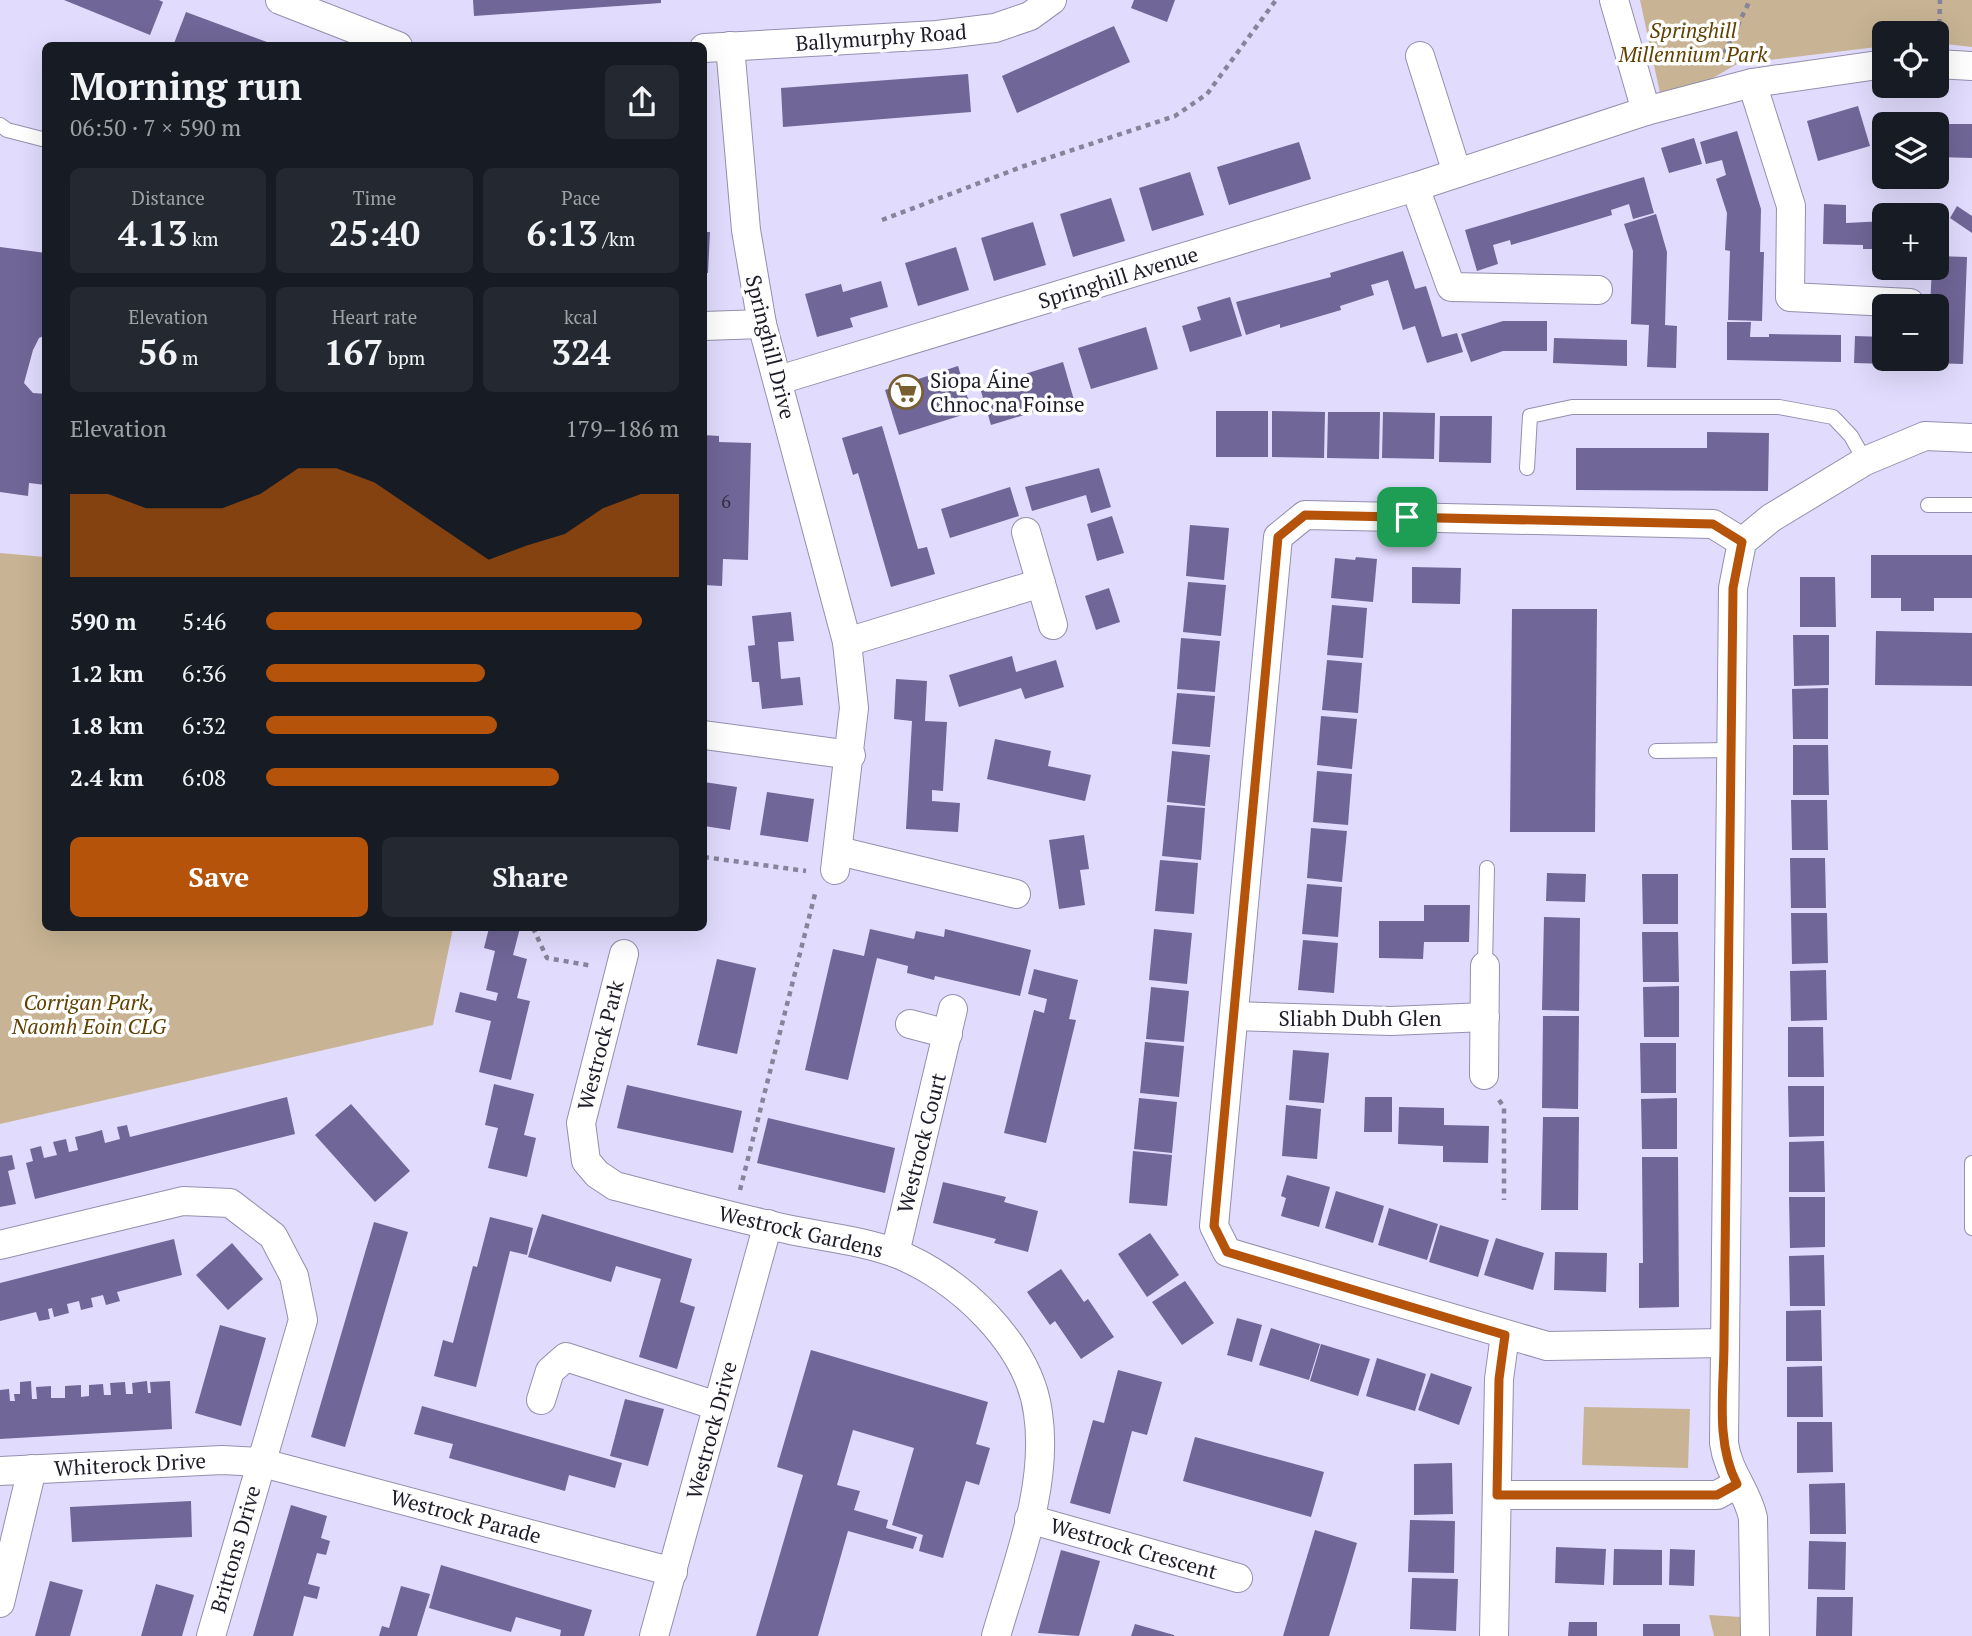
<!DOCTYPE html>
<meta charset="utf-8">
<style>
body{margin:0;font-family:"PT Serif",serif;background:#242831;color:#f1f3f6;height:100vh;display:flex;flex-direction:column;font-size:26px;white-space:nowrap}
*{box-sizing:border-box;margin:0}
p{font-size:23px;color:#9ea1a6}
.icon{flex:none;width:38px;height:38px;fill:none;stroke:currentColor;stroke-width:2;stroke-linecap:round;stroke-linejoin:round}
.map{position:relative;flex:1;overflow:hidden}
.side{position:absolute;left:42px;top:42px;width:665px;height:889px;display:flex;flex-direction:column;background:#171b24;border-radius:10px;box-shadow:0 7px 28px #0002}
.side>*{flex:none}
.tools{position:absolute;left:1872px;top:21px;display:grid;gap:14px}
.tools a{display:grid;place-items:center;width:77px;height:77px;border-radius:10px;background:#171b24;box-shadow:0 7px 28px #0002;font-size:35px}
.pin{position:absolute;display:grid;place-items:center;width:60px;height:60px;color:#fff;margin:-30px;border-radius:14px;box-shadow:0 4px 10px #0006}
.round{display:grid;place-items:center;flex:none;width:74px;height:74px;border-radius:10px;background:#242831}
.head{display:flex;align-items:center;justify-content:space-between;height:119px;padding:0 28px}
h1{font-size:38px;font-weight:800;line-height:52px}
.stats{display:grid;grid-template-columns:repeat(3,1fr);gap:10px;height:119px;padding:7px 28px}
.stats div{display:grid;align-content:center;border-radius:10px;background:#242831;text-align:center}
.stats b{font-size:35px;font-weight:800}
.stats small{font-size:19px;font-weight:400}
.stats p{font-size:19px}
.chart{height:196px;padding:14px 28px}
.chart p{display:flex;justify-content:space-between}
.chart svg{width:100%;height:126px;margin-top:7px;fill:#b45309;opacity:.7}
.action{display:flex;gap:14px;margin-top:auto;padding:14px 28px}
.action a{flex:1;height:80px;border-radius:10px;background:#b45309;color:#fff;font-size:28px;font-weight:800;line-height:80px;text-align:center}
.action a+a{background:#242831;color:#f1f3f6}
ul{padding:0 28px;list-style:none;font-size:23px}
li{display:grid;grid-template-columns:112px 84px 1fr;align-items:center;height:52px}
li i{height:18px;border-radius:9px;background:#b45309}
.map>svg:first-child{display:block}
</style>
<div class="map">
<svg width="1972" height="1636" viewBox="0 0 1972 1636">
<rect width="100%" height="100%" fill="#e1dcfd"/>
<g fill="#c8b494">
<path d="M1640,0h332v47l-35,-4v-10h-52v13l-148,18 -74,43z"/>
<path d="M0,553l45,4 1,371h407l-20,97 -433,99z"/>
<path d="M1584,1407l106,2 -2,59 -106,-3z"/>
<path d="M1709,1615l32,2 -1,19h-26z"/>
</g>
<g fill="#706697">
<path d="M64,0h95l4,2 -13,33z"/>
<path d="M473,0h188v3l-187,13z"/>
<path d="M1134,0h41l-8,22 -36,-14z"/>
<path d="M186,12l89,33v1h-102z"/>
<path d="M1114,26l16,36 -113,51 -15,-37z"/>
<path d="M968,74l3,38 -188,15 -2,-39z"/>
<path d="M1858,106l12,40 -52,15 -11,-40z"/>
<path d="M1937,124h35v34l-35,-1z"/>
<path d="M1737,131l24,78 -1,43h4l-2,69 -34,-1 2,-69 -5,-1 2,-37 -11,-34 10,-4 -4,-15 -16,4 -6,-22z"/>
<path d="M1694,138l8,26 -33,9 -8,-25z"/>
<path d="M1299,142l12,37 -82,26 -12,-38z"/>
<path d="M1190,172l14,43 -52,16 -13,-43z"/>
<path d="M1644,177l10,36 -21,6 -4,-15 -18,6 1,5 -33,10 -68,20 -1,-5 -17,5 5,19 -21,7 -12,-41z"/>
<path d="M1111,198l14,43 -52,16 -13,-43z"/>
<path d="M1824,204l22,1v18l39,-2v28h-22v-4l-40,-1z"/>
<path d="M1957,206l15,10v17l-22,-15z"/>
<path d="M1656,214l11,38 -2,73 12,1 -1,42 -29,-1 2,-42 -18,-1 2,-73 -9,-27z"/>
<path d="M1033,222l13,43 -52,16 -13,-43z"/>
<path d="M704,232h6l-2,41h-4z"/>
<path d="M0,247l46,6v82l-7,3 -6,12 -9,33 9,10 13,1v91l-17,-2 -1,13 -28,-4z"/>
<path d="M956,247l13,43 -51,16 -13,-43z"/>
<path d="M1403,251l12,38 11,-3 16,51 15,-4 6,19 -36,11 -12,-37 -12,4 -15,-50 -17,5 3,10 -34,11 1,4 -61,18v-4l-34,11 -10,-33 95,-25 -1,-4z"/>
<path d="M1937,256l30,1 -4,107 -36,-1v-4h10v-17h4l1,-19h-5v-17h-7l2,-38h5z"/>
<path d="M881,281l7,26 -38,11 3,9 -36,10 -12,-43 36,-10 2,8z"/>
<path d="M1230,297l12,39 -52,16 -8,-26 19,-6 -4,-13z"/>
<path d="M1503,321h44v30h-44l-32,11 -10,-28z"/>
<path d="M1727,322h24l-1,15h19v-3l72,1v27l-114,-2z"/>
<path d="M1146,327l12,42 -67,20 -13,-41z"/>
<path d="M1855,336l30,1v22h40v6l-71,-2z"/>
<path d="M1554,338l73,2v26l-74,-3z"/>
<path d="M1063,362l11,38 -83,25 -11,-37z"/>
<path d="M958,366l14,46 -73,23 -14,-45z"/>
<rect x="1216" y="411" width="52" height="46"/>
<path d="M1272,411l53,1 -1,46 -52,-1z"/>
<path d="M1328,412h52l-1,47 -52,-1z"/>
<path d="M1383,412l52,1 -1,46 -52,-1z"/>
<path d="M1440,416h52l-1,47 -52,-1z"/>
<path d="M882,426l36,123 9,-2 8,27 -44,13 -33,-114 -5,2 -11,-37z"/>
<path d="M1707,432l62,1 -1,58 -192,-1v-42h131z"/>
<path d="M704,435l15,1v6l32,1 -3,117 -25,-1 -1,27 -18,-1z"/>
<path d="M1099,468l12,39 -20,6 -5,-18 -54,16 -7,-24z"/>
<path d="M1010,487l9,29 -69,22 -9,-29z"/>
<path d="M1112,516l12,37 -27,8 -10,-37z"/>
<path d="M1190,525l39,3 -5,52 -38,-4z"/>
<path d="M1871,555h101v43h-38v13h-33v-13h-30z"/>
<path d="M1356,557l21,2 -4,43 -42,-4 4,-40 20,2z"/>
<path d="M1412,567l49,1 -1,36 -48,-1z"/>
<path d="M1800,577h35l1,50h-36z"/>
<path d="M1188,582l38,3 -5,51 -38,-4z"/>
<path d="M1109,588l11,34 -24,8 -11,-34z"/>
<path d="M1332,605l35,3 -4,50 -36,-3z"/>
<path d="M1512,609h85l-2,223h-85z"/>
<path d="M791,612l3,29 -16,1 3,37 19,-2 3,28 -41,4 -3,-27h-7l-4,-36 7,-1 -3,-29z"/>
<path d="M1876,631l96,2v53l-97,-1z"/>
<path d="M1793,635h36v50l-35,1z"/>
<path d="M1181,638l39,3 -5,51 -38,-3z"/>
<path d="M1012,656l4,16 40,-12 8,27 -39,12 -4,-11 -62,19 -10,-32z"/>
<path d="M1327,660l35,3 -4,50 -36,-3z"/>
<path d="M896,679l31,2 -2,40 22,1 -4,69 -11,-1v11l28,2 -2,29 -52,-3 6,-108 -18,-2z"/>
<path d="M1828,688v51h-35l-1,-50z"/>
<path d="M1177,693l38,3 -5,51 -38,-3z"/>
<path d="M1321,716l36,3 -5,50 -35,-4z"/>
<path d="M995,739l56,12 -3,15 43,9 -6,26 -98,-22z"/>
<path d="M1793,745h35l1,50h-36z"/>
<path d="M1172,751l38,4 -5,51 -38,-4z"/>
<path d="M1317,771l35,3 -4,51 -35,-3z"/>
<path d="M704,782l33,5 -7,43 -26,-4z"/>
<path d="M767,792l47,7 -6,43 -48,-7z"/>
<path d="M1791,800h36l1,50h-36z"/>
<path d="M1167,805l38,3 -4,52 -39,-4z"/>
<path d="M1311,828l36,3 -5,51 -35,-4z"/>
<path d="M1084,835l5,34 -9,1 5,35 -26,4 -10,-69z"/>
<path d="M1790,858h35l1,50h-35z"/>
<path d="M1160,860l38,3 -4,51 -39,-3z"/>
<path d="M1547,873l39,1 -1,28 -39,-1z"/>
<path d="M1642,874h36v50h-35z"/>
<path d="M1307,884l35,3 -4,50 -36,-3z"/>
<path d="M1424,905h46l-1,37h-45l-1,17 -44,-1v-37h45z"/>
<path d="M1791,913h36l1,50 -36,1z"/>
<path d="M1544,917l36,1 -1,93 -37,-1z"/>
<path d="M489,928h31l-7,27 14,4 -10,39 13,3 -19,79 -32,-8 12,-51 -36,-9 5,-20 36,9 2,-8 -12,-3 9,-39 -11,-3z"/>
<path d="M870,929l44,10 2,-8 28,6 1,-8 86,21 -11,46 -85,-20 -1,4 -27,-7 1,-7 -31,-8 -29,122 -43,-10 28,-121 31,7z"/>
<path d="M1154,929l38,4 -5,51 -38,-4z"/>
<path d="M1642,932h36l1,50h-36z"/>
<path d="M1303,940l35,3 -4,50 -36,-3z"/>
<path d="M717,959l39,9 -19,86 -40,-9z"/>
<path d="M1034,969l44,11 -9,39 7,1 -30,123 -42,-10 30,-123 10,3 3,-14 -19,-5z"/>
<path d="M1826,970l1,50 -36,1 -1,-50z"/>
<path d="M1679,986v51h-35l-1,-50z"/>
<path d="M1151,987l38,4 -5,51 -38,-3z"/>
<path d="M1543,1016h36l-1,93 -36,-1z"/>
<path d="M1788,1027h35l1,50h-36z"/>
<path d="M1145,1042l39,4 -5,51 -39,-4z"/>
<path d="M1640,1043h36v50h-35z"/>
<path d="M1293,1050l36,3 -5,50 -35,-3z"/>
<path d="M494,1084l40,10 -10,41 12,3 -9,39 -39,-9 10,-40 -13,-3z"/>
<path d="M627,1085l115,26 -9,42 -116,-25z"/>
<path d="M1788,1086h36v50l-35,1z"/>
<path d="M287,1097l8,37 -260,65 -9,-36 7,-2 -3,-12 11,-3 3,12 13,-3 -4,-13 13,-3 3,13 9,-2 -3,-13 13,-3 14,-4 3,13 15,-4 -3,-12 10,-2 3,12z"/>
<path d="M1365,1097h27v35h-28z"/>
<path d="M1139,1098l38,4 -5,51 -38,-4z"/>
<path d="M1677,1098v51h-35l-1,-50z"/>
<path d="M351,1104l59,67 -35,31 -60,-67z"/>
<path d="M1286,1105l35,4 -4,50 -35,-3z"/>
<path d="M1399,1107l45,1v17l45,1 -1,37 -45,-1v-16l-45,-2z"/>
<path d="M1543,1117h36l-1,93h-37z"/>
<path d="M768,1118l127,30 -10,45 -128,-30z"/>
<path d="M1824,1141l1,51h-36v-50z"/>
<path d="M1133,1151l39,4 -5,51 -38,-3z"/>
<path d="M12,1155l3,14 -7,2 8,33 -16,3v-50z"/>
<path d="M1642,1157h36l1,150 -40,1v-45h4z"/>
<path d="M1287,1175l43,12 -11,40 -38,-11 5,-18 -5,-2z"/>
<path d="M943,1182l63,15 -2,5 34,9 -10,41 -34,-9 2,-4 -63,-16z"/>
<path d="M1336,1191l48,15 -11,37 -48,-15z"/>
<path d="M1789,1197h36v50l-35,1z"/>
<path d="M1389,1208l49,16 -11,36 -49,-15z"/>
<path d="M542,1214l150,45 -12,43 15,5 -18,62 -38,-12 22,-78 -45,-13 -5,16 -83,-25z"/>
<path d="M490,1217l43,11 -6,27 -17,-4 -34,136 -42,-11 9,-36 10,3 20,-77 4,1z"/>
<path d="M374,1222l34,10 -63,215 -34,-10z"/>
<path d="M1440,1225l49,15 -11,37 -49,-15z"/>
<path d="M1150,1233l29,42 -32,22 -29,-43z"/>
<path d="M1496,1238l48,15 -11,37 -49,-15z"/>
<path d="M174,1239l8,36 -65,17 3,9 -14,4 -3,-10 -12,3 2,9 -12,3 -2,-9 -12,3 2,9 -15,4 -2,-9 -4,1 2,10 -11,2 -3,-9 -36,9v-38z"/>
<path d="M232,1243l31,36 -35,31 -32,-35z"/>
<path d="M1555,1252l52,1 -1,39 -52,-2z"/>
<path d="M1824,1255l1,51h-35l-1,-50z"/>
<path d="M1061,1269l23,33 4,-3 26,38 -33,22 -26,-38 -5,4 -23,-33z"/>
<path d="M1185,1281l29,42 -32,22 -30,-43z"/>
<path d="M1821,1310l1,51h-36v-50z"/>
<path d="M1237,1318l25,7 -10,37 -25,-7z"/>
<path d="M220,1325l46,13 -25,88 -46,-13z"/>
<path d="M1271,1328l49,16 -11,36 -50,-15z"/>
<path d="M1321,1344l49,15 -12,37 -48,-15z"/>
<path d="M811,1350l177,52 -12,42 14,4 -11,37 -13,-4 -23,77 -24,-7 4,-16 -31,-10 22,-77 -61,-18 -16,55 23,6 -6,19 34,10 -2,8 31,9 -4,12 -65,-18 -30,105h-62l47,-161 -26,-8z"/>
<path d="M1377,1358l49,16 -11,37 -49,-15z"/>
<path d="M1822,1366l1,51h-36v-50z"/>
<path d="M1118,1370l44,12 -15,53 -15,-4 -22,83 -40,-11 23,-83 11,3z"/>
<path d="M1431,1373l41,14 -13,38 -41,-15z"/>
<path d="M31,1381l1,18h5l-1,-12 15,-1v12h14v-12l16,-1v12l8,-1v-11l14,-1 1,11h7l-1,-12 15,-1 1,12h7l-1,-11 15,-2 1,12h3l-1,-11 20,-1 2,48 -172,10v-49l9,-1 1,12h5l-1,-7h6v-12z"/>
<path d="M625,1399l39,10 -16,57 -38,-10z"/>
<path d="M422,1406l200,57 -7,25 -46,-13 -4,16 -116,-33 4,-14 -39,-10z"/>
<path d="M1797,1422h35l1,50 -36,1z"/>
<path d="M1195,1437l129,35 -13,45 -128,-36z"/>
<path d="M1452,1463l1,51 -39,1v-51z"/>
<path d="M1845,1483l1,51h-36l-1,-50z"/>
<path d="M191,1501l1,36 -120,5 -2,-35z"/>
<path d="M291,1505l36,11 -6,22 9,3 -4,14 -9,-2 -9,31 12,3 -3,12 -13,-3 -11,40h-40z"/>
<path d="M1410,1520l45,1 -1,52 -46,-1z"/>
<path d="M1315,1530l42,13 -12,41 -16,52h-46z"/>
<path d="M1809,1541l37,1 -1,48 -37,-1z"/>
<path d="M1556,1547l50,2 -2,36 -49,-2z"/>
<path d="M1614,1549l48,1v35h-49z"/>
<path d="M1670,1549l25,1 -1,36 -25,-1z"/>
<path d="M1061,1550l39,11 -21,75 -41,-3z"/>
<path d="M441,1565l151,45 -8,26h-24l1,-6 -45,-13 -5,15 -82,-24z"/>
<path d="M1412,1578l46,1 -2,52 -46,-2z"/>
<path d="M50,1581l33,9 -13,46h-35z"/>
<path d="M156,1584l38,11 -12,41h-41z"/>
<path d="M401,1586l29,8 -13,42h-38l3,-10 7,2z"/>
<path d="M1817,1597h36l-1,39h-36z"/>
<path d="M1569,1622h28v14h-29z"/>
<path d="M1135,1624l39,11v1h-43z"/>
<rect x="1643" y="1624" width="37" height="12"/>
</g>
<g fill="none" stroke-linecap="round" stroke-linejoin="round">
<g stroke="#948fad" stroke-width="16">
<g id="service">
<path d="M0,125l7,5 39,10"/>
<path d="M1527,468l3,-52 42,-9h207l54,10 18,19 14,25"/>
<path d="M1928,505h44"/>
<path d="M1656,751l75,-1"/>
<path d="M1485,966l2,-98"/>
<path d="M1972,1163v65"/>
</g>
</g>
<g stroke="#948fad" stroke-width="30">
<g id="minor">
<path d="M280,0l118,46"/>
<path d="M1614,0l32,111"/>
<path d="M730,46l16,184 16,94 85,318 7,66 -19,162"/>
<path d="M704,48l233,-13 58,-7 35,-12 22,-16"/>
<path d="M1420,56l37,117"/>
<path d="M1937,64l35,2"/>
<path d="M1752,83l39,123 -1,91 120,6"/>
<path d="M1415,187l36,100 147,3"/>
<path d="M704,326l58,-2"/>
<path d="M779,380l636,-193 231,-76 106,-28 133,-19"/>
<path d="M1026,532l27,93"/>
<path d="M847,642l194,-59"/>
<path d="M704,735l147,20"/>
<path d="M839,851l177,43"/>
<path d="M624,954l-43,169 5,38 11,13 18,12c59,15 117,31 176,44 34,7 72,11 104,23 63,24 134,91 143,160 11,74 -22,153 -42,223"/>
<path d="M1234,1016l157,5 94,-4"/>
<path d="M910,1024l38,10"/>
<path d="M1484,1075l1,-109"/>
<path d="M0,1245l183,-44 47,2 43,33 21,40 9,44 -92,316"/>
<path d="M895,1253l58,-244"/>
<path d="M1724,1343l-177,3 -320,-94 -13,-26 64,-689 27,-22 408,9 29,18"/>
<path d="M541,1400l9,-29 16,-14 151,49"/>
<path d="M0,1471l222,-11 37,2 414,110"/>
<path d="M1497,1495h220l20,-11"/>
<path d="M1029,1519l209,59"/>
<path d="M0,1603l32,-134"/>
<path d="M654,1636l114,-412"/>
<path d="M1494,1636l5,-257 6,-44"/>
<path d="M1755,1636l-2,-118c-6,-28 -25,-45 -29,-75l9,-855 9,-46 29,-24 94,-57 60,-25 47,2"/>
</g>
</g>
<g stroke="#86839a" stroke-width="4.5" stroke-dasharray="5 5" stroke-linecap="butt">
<path d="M1939,34l1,-34"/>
<path d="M1720,62l30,-62"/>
<path d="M882,220l142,-54 151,-50 32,-22 69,-94"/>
<path d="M704,857l102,14"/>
<path d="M533,928l14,30 46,8"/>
<path d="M1499,1100l5,7v93"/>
<path d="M740,1190l76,-300"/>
</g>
<use href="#service" stroke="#fff" stroke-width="14"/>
<use href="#minor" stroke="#fff" stroke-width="28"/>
</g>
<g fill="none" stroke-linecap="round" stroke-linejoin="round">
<g stroke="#fff" stroke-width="14">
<path id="route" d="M1305,515l408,9 29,18 -9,46 -9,755c0,46 -9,99 13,141l-20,11h-220l2,-116 6,-44 -278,-83 -13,-26 64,-689z"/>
</g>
<use href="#route" stroke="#b45309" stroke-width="9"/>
</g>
<defs>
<g id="supermarket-ring" transform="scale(1.75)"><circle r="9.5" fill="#fff" stroke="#795e30" stroke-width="1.5"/><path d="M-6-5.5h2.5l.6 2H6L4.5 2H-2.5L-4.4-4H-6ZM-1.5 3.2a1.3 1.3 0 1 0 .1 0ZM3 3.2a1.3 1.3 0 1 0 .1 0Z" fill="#795e30"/></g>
</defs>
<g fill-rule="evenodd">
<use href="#supermarket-ring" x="906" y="392"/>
</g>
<g text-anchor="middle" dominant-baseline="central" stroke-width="7" stroke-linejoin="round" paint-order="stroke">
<g font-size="18" fill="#322e44">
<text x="726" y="501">6</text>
</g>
<g font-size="21" font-style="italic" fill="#604100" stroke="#fff">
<text x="1693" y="30">Springhill<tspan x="1693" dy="24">Millennium Park</tspan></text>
<text x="89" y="1002">Corrigan Park,<tspan x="89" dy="24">Naomh Eoin CLG</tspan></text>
</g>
<g font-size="21" fill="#1e1c28" stroke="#fff">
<text transform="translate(881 37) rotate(-4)">Ballymurphy Road</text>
<text transform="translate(1118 277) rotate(-17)">Springhill Avenue</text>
<text transform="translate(771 347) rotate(76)">Springhill Drive</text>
<text x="1360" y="1018">Sliabh Dubh Glen</text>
<text transform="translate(600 1045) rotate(-76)">Westrock Park</text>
<text transform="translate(921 1143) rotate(-76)">Westrock Court</text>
<text transform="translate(801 1231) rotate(13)">Westrock Gardens</text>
<text transform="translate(711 1430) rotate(-75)">Westrock Drive</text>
<text transform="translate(130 1464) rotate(-3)">Whiterock Drive</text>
<text transform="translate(466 1516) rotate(15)">Westrock Parade</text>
<text transform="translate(1134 1548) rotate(16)">Westrock Crescent</text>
<text transform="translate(235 1549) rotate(-74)">Brittons Drive</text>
</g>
<g font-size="21" fill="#1e1c28" stroke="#fff" text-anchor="start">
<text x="930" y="380">Siopa Áine<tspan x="930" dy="24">Chnoc na Foinse</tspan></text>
</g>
</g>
</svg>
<div class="tools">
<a><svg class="icon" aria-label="locate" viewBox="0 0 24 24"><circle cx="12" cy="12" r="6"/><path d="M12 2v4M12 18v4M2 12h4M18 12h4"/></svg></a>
<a><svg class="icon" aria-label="layers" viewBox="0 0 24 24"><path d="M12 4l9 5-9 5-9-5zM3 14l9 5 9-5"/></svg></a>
<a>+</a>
<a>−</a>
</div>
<div class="pin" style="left:1407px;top:517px;background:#1e9e55"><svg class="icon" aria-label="arrive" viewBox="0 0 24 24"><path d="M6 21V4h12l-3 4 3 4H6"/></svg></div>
<section class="side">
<div class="head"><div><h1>Morning run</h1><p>06:50 · 7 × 590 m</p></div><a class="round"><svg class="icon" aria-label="share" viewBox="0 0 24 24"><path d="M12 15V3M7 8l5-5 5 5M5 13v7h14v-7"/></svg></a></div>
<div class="stats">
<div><p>Distance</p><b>4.13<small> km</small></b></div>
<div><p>Time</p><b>25:40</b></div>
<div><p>Pace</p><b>6:13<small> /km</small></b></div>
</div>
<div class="stats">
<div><p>Elevation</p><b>56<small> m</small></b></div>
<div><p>Heart rate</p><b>167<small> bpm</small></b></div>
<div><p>kcal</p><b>324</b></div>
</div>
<div class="chart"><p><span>Elevation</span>179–186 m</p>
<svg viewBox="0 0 160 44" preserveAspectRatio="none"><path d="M0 44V15L10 15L20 20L30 20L40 20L50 15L60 6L70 6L80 11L90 20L100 29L110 38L120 33L130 29L140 20L150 15L160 15V44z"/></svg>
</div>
<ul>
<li><b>590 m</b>5:46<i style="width:91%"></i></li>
<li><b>1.2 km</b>6:36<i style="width:53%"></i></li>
<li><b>1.8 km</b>6:32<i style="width:56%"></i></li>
<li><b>2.4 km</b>6:08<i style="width:71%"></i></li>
</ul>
<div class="action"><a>Save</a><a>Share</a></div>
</section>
</div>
